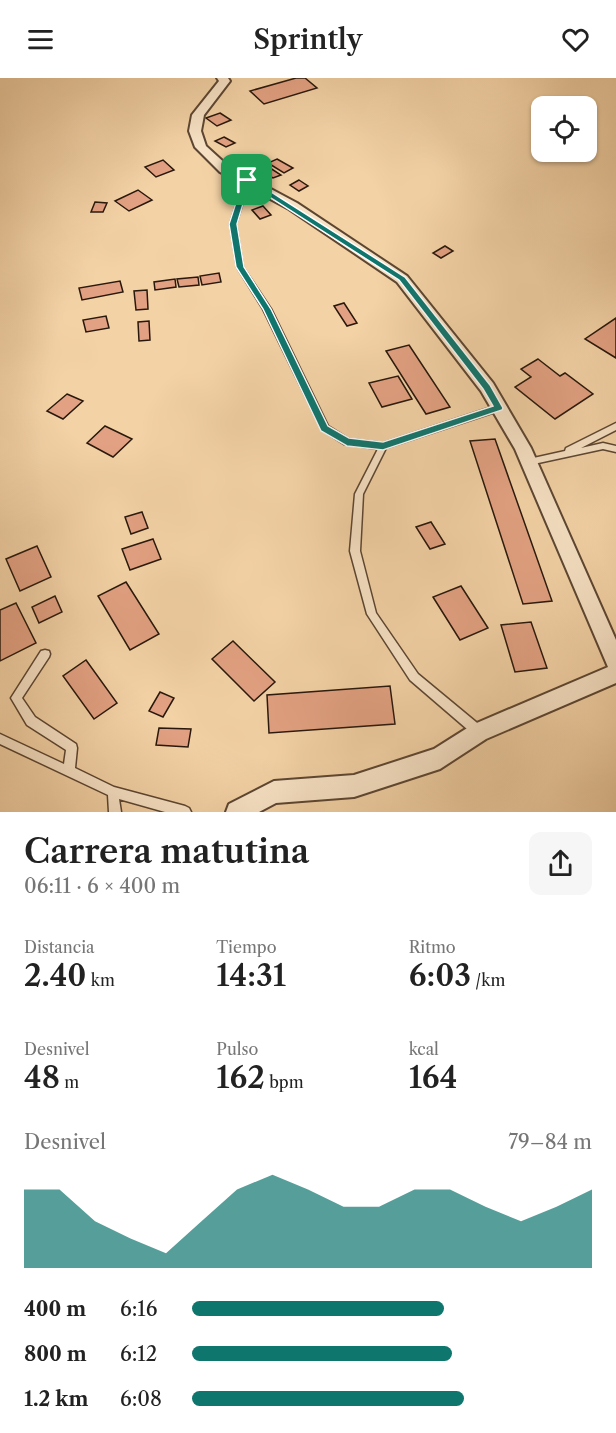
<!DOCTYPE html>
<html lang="es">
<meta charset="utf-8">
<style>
body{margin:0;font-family:"Libre Caslon Text",serif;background:#f6f6f6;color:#222;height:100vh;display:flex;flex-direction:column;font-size:22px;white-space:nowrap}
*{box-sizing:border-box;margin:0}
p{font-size:20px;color:#767676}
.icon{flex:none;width:33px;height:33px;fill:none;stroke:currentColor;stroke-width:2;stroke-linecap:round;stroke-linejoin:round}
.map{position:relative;height:734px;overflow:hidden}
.side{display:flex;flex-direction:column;background:#fff;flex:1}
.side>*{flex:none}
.controls{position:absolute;left:531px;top:18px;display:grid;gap:12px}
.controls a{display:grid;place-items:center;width:66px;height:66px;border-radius:12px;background:#fff;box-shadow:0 2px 4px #0004;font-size:30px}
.pin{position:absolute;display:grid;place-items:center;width:51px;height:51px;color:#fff;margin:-26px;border-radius:12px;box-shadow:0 3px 9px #0006}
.round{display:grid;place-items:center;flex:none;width:63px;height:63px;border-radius:12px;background:#f6f6f6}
.head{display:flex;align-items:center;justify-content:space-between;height:102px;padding:0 24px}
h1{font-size:33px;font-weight:600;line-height:45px}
.stats{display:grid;grid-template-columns:repeat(3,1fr);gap:9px;height:102px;padding:6px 24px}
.stats div{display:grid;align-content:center}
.stats b{font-size:30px;font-weight:600}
.stats small{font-size:16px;font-weight:400}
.stats p{font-size:16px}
.chart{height:168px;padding:12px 24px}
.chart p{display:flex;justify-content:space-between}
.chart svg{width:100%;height:108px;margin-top:6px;fill:#0f766e;opacity:.7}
ul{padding:0 24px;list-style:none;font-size:20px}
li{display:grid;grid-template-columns:96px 72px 1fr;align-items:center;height:45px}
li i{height:15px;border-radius:8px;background:#0f766e}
header{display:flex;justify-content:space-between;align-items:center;height:78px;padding:0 24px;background:#fff;font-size:27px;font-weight:600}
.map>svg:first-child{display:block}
</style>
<header><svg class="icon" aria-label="menu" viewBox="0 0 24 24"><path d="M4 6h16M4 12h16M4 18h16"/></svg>Sprintly<svg class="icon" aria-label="heart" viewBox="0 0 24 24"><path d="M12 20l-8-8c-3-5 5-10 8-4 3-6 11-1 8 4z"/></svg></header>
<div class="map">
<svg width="616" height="734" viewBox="0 0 616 734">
<rect width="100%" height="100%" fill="#f3d2a6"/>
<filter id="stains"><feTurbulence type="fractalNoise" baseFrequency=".00333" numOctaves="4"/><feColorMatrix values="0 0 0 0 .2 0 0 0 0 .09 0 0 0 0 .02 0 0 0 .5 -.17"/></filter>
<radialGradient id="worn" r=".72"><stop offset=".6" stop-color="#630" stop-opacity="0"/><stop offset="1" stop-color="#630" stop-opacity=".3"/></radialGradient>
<g fill="#e2a182" stroke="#29180c" stroke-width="1.5">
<path d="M296,0h9l12,10 -53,16 -14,-13z"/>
<path d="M220,35l11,7 -14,6 -11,-8z"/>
<path d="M224,59l11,6 -9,4 -11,-6z"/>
<path d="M277,81l16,9 -9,5 -16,-10z"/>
<path d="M163,82l11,10 -18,7 -11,-10z"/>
<path d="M267,88l14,9 -8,3 -14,-8z"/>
<path d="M299,102l9,6 -9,5 -9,-6z"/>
<path d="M138,112l14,10 -23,11 -14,-10z"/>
<path d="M95,124l12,1 -4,9h-12z"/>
<path d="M263,128l8,9 -11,4 -8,-9z"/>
<path d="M445,168l8,5 -12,7 -8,-5z"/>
<path d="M219,195l2,9 -19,3 -2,-9z"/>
<path d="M198,199l1,8 -20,2 -2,-8z"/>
<path d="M175,201l1,8 -21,3 -1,-8z"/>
<path d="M120,203l3,11 -41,8 -3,-12z"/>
<path d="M147,212l1,19 -12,1 -2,-19z"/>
<path d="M344,225l13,20 -10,3 -13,-20z"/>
<path d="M106,238l3,12 -23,4 -3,-12z"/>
<path d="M616,240v40l-31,-19z"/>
<path d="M149,243l1,19 -11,1 -1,-19z"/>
<path d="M409,267l41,62 -24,7 -40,-63z"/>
<path d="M538,281l22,17 5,-3 28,21 -38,25 -40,-32 16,-10 -10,-8z"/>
<path d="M398,298l14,23 -30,8 -13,-24z"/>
<path d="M67,316l16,7 -20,18 -16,-8z"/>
<path d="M105,348l27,13 -19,18 -26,-14z"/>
<path d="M495,361l57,162 -29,3 -53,-163z"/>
<path d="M142,434l6,16 -17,6 -6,-17z"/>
<path d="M431,444l14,22 -15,5 -14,-22z"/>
<path d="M153,461l8,20 -31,11 -8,-21z"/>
<path d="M37,468l14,31 -31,14 -14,-32z"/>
<path d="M126,504l33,52 -29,16 -32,-54z"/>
<path d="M461,508l27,42 -28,12 -27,-43z"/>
<path d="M55,518l7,16 -23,11 -7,-16z"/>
<path d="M16,525l20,40 -36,18v-51z"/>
<path d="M531,544l16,46 -32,4 -14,-47z"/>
<path d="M233,563l42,41 -21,19 -42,-42z"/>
<path d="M86,582l31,43 -23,16 -31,-43z"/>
<path d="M390,608l5,38 -126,9 -2,-38z"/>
<path d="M160,614l14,6 -11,19 -14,-6z"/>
<path d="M159,650l32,1 -3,18 -32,-2z"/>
</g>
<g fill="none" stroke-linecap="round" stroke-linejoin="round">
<g stroke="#5c4632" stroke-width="3">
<g id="lane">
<path d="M247,100l3,2 -14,44 7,43 28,42 57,117 21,13 34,4 115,-38 4,3 -1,2 -115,38 -23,46 -3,57 16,62 42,61 64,53 1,4 -1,4 -4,1 -4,-1 -64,-55 -43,-66 -17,-63 5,-57 23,-45 -34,-5 -22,-14 -59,-121 -26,-42 -7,-43 14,-44z"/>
<path d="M616,345v7l-35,18 22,-5 13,3v6l-13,-3 -74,16 -3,-1 -1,-2 1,-2 3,-1 36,-8 1,-3z"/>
<path d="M45,572l4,1 1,3 -1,3 -27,41 13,19 41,27 1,4 -2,20 39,19 71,19 4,2 2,4h-26l-46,-13 2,13h-12l-1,-17 -108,-51v-10l64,30 2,-14 -39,-25 -16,-27 30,-47z"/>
</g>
</g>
<g stroke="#5c4632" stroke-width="4">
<path id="street" d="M217,0h11l2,3 -26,34 -3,16 5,15 22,20 69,37 110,73 86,107 38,65 85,192v43l-130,56 -46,30 -86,28 -78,6 -17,9h-33l3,-8 45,-23 80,-6 80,-26 38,-24 136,-58 -93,-218 -34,-58 -84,-109 -108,-73 -69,-37 -25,-25 -6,-16 3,-16 27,-34z"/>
</g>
<use href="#lane" fill="#f7e2c5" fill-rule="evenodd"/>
<use href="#street" fill="#f7e2c5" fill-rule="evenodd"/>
</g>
<path fill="#0f766e" stroke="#fff" stroke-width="1.5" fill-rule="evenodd" d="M244,100h5l156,99 85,108 13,23 -1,2 -119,40 -36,-4 -26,-15 -58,-122 -27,-42 -7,-43zM249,106l150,96 84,109 10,17 -110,36 -34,-4 -21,-12 -57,-117 -27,-42 -7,-43z"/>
<rect width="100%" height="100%" filter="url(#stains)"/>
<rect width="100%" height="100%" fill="url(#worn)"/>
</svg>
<div class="controls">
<a><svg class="icon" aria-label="locate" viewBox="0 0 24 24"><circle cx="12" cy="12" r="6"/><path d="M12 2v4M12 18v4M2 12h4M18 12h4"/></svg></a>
</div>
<div class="pin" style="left:247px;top:102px;background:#1e9e55"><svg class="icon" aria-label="arrive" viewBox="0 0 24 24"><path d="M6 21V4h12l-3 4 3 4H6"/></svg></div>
</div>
<section class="side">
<div class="head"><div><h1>Carrera matutina</h1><p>06:11 · 6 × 400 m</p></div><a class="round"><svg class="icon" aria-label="share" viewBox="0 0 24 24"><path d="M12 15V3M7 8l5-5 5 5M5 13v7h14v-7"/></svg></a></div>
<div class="stats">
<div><p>Distancia</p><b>2.40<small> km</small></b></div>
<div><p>Tiempo</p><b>14:31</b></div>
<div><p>Ritmo</p><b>6:03<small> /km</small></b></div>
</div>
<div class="stats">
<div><p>Desnivel</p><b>48<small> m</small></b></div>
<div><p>Pulso</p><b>162<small> bpm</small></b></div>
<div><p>kcal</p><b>164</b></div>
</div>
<div class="chart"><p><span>Desnivel</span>79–84 m</p>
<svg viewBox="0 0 160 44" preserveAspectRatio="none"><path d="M0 44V12L10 12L20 25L30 32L40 38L50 25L60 12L70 6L80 12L90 19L100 19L110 12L120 12L130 19L140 25L150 19L160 12V44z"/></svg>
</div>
<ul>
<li><b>400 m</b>6:16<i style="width:63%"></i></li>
<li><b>800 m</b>6:12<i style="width:65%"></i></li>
<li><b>1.2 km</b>6:08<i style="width:68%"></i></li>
</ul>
</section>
